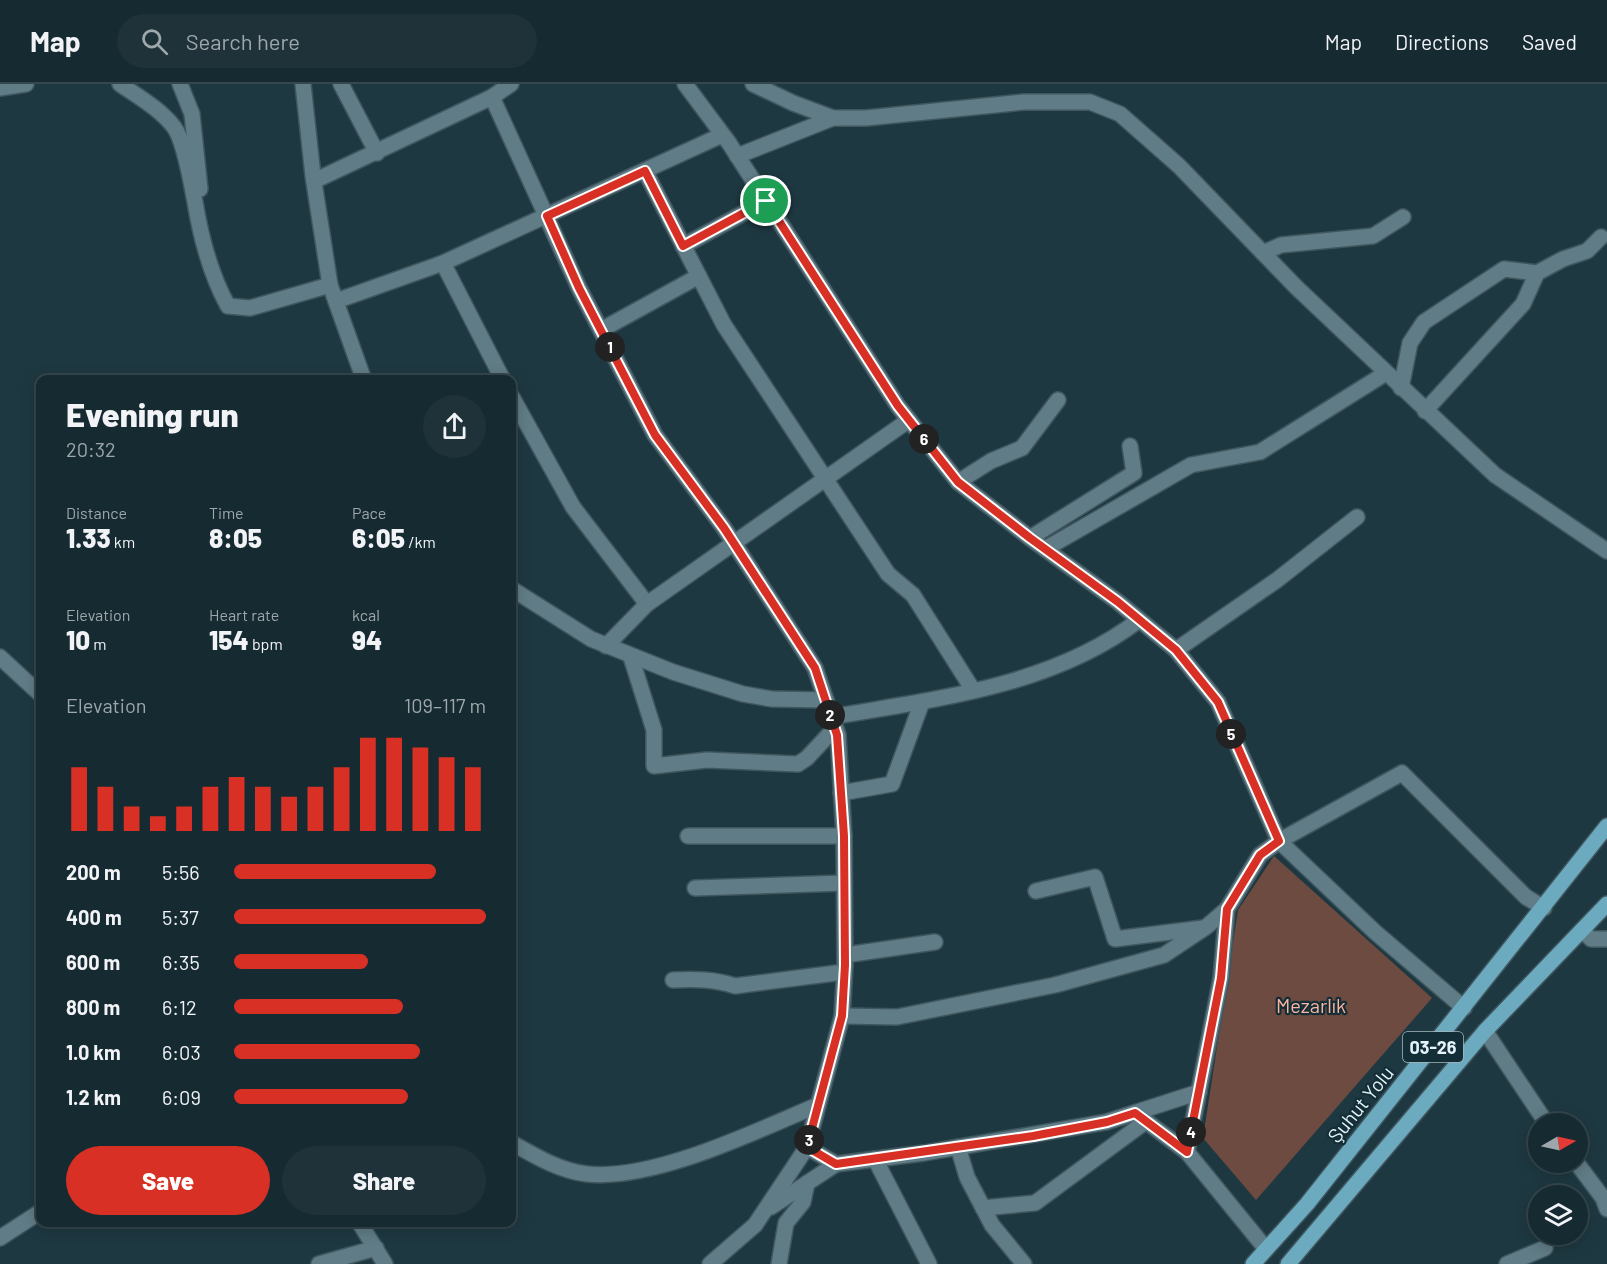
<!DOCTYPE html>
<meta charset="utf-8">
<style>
body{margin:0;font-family:Barlow,sans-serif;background:#1f3239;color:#f1f3f6;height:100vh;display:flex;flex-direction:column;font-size:22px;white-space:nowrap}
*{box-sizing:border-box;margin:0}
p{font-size:20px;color:#9ea7ab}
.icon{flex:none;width:33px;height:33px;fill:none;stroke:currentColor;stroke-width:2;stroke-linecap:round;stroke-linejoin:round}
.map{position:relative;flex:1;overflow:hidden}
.panel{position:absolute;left:36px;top:291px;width:480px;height:852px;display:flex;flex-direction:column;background:#162a31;border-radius:12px;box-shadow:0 3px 15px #0003,0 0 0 2px #35464d}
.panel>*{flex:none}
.needle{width:39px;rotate:81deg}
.controls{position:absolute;left:1528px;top:1029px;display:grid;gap:12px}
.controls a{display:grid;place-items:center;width:60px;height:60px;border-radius:50%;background:#162a31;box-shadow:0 3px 15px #0003,0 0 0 2px #35464d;font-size:30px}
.pin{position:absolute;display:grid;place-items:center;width:51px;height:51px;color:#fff;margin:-26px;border:3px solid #fff;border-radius:50%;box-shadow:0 2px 6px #0007}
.km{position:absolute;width:30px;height:30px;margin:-15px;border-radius:50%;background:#222;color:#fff;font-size:16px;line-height:30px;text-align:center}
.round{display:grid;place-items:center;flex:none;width:63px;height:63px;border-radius:32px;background:#1f3239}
.overview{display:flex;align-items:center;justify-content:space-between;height:102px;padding:0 30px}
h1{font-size:33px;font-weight:800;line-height:45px}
.stats{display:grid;grid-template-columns:repeat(3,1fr);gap:9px;height:102px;padding:6px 30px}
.stats div{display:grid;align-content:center}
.stats b{font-size:26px;font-weight:800}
.stats small{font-size:16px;font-weight:400}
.stats p{font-size:16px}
.chart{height:168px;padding:12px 30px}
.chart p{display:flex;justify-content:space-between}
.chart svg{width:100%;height:108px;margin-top:6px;stroke:#d93025;stroke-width:6}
.cta{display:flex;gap:12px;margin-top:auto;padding:12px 30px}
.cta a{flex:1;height:69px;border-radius:36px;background:#d93025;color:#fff;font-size:24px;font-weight:800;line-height:69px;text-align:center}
.cta a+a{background:#1f3239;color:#f1f3f6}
ul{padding:0 30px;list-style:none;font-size:20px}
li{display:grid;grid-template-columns:96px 72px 1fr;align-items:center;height:45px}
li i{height:15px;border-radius:8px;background:#d93025}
header{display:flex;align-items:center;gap:36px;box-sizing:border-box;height:84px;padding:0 30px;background:#162a31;border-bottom:2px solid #35464d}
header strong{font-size:28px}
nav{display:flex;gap:33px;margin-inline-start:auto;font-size:21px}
.search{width:420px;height:54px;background:#1f3239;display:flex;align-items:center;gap:15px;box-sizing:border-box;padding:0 21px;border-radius:33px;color:#9ea7ab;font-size:22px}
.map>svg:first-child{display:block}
</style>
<header>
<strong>Map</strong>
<div class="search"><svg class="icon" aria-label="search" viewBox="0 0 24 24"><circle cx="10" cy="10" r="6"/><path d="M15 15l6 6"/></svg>Search here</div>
<nav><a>Map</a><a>Directions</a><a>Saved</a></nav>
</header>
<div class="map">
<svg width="1607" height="1180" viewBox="0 0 1607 1180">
<rect width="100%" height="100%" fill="#1e3841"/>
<path fill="#6e4b40" d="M1274,772l158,142 -176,202 -53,-62 35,-228z"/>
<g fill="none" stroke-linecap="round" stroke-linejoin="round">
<g stroke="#3f565e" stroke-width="18">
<g id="minor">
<path d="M120,0c19,13 40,25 54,43 11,15 17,56 21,75 6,36 15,72 33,104l22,2 80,-23"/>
<path d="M180,0l12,30 8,75"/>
<path d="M303,0l10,92 17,109 34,95"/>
<path d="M341,0l36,69"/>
<path d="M685,0l44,59 169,263 60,76 72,56 88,64 58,48 42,52 61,139 96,91 89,76"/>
<path d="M753,0l40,19 40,15h33l158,-16h66l30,12 59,52 117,121 199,188 112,76"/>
<path d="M0,4l26,-4"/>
<path d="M492,13l87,191 76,147 69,93 91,140 23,67 6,101 1,129 -3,51 -35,131 -52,78 -45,39"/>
<path d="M737,72l96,-38"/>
<path d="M645,87l79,154 164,249 25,21 60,95"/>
<path d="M314,97l178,-84 19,-13"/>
<path d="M683,162l83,-45"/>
<path d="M1263,169l18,-8 92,-9 30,-19"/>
<path d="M443,179l60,117"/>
<path d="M336,217l107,-38 279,-128"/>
<path d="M601,246l98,-54"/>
<path d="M1401,304l9,-45 14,-21 80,-53 33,4"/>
<path d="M512,313l61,110 74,97"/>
<path d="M1425,327l98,-107 14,-31 26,-14 24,-8 14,-14"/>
<path d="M958,398l33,-21 31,-13 36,-48"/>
<path d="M1030,454l104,-65 -4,-27"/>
<path d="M1045,465l146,-84 69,-13 126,-79"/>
<path d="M512,505l79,50 82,33 70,22 29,5 54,1"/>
<path d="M606,562l41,-42 262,-184"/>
<path d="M1176,566l101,-70 80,-63"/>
<path d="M0,573l40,37"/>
<path d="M631,573l23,73v36l53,-6 91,4 9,-6 28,-30"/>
<path d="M831,633c105,-18 222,-31 308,-97"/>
<path d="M841,709l51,-9 30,-82"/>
<path d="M688,752h156"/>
<path d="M695,804l149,-5"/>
<path d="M1036,807l59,-14 20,62 88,-11"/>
<path d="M1582,846l9,9h16"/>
<path d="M845,871l90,-13"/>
<path d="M673,896c22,-1 41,-1 62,6l109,-14"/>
<path d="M842,932l55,1 158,-32 109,-30 42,-28 21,-18"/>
<path d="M1485,947l62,93"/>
<path d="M1139,1032l48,36"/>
<path d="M512,1059c23,13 48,28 75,31 67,7 169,-43 231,-69"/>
<path d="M807,1063l29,17 88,-11 182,-31 93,-30"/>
<path d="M958,1063l9,30 25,48 32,39"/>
<path d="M875,1075l54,105"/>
<path d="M1576,1078l27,36 4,11"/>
<path d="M771,1123l65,-43"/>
<path d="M983,1124l52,-5 110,-81"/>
<path d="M359,1138l26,42"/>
<path d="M0,1154l40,-26"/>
<path d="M1266,1165l-79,-97 34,-174 6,-69 33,-54 19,-14 123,-68 124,124 18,11"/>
<path d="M319,1180l57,-16"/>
<path d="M779,1180l7,-41 17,-21 4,-19"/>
<path d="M1507,1180l38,-16"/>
</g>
</g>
<g stroke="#3f565e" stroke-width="18">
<g id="major">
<path d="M1253,1180l54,-60 300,-378"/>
<path d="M1288,1180l197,-233 122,-127"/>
</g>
</g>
<use href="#minor" stroke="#607c86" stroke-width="15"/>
<use href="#major" stroke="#6caac0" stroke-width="15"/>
</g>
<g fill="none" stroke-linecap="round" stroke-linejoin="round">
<g stroke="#fff" stroke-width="12">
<path id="route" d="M645,87l38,75 83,-45 132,205 60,76 72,56 88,64 58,48 42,52 61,139 -19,14 -33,54 -6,69 -34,174 -52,-39 -28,9 -74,14 -197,28 -29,-17 35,-131 3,-51 -1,-129 -7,-101 -22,-67 -91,-140 -69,-93 -76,-147 -32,-72z"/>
</g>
<use href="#route" stroke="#d93025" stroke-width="8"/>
</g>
<g text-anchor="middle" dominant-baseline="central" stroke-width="4.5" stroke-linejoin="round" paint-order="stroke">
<rect fill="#142e37" stroke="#a6b8bf" stroke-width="1.5" x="1403" y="948" width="60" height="30" rx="4.5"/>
<g font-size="18" font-weight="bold" fill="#e4f3f9">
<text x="1433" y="963">03-26</text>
</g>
<g font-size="20" fill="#fcb5a0" stroke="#142e37">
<text x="1311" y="921">Mezarlık</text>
</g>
<g font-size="20" fill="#e4f3f9" stroke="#142e37">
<text transform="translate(1360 1020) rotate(-51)">Şuhut Yolu</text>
</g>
</g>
</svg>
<div class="controls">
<a><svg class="needle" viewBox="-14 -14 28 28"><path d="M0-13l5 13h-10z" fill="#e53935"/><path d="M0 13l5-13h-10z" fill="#9ea7ab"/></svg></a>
<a><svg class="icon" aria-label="layers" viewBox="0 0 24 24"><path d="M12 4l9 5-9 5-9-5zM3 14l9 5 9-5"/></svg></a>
</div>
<div class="pin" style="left:766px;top:117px;background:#1e9e55"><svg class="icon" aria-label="arrive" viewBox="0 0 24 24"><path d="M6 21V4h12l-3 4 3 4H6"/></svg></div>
<b class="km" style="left:610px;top:263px">1</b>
<b class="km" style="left:830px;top:631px">2</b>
<b class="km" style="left:809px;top:1056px">3</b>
<b class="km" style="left:1191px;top:1048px">4</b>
<b class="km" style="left:1231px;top:650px">5</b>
<b class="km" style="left:924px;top:355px">6</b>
<section class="panel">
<div class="overview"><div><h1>Evening run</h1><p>20:32</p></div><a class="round"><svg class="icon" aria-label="share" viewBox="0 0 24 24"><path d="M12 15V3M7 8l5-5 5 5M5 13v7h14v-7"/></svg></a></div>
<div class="stats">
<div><p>Distance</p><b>1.33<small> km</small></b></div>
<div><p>Time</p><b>8:05</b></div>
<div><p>Pace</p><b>6:05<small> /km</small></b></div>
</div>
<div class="stats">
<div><p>Elevation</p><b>10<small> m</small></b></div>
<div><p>Heart rate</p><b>154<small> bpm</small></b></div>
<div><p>kcal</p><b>94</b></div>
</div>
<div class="chart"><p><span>Elevation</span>109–117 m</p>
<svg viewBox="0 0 160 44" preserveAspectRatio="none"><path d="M5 44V18M15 44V26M25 44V34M35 44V38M45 44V34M55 44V26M65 44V22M75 44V26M85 44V30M95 44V26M105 44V18M115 44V6M125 44V6M135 44V10M145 44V14M155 44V18"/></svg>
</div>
<ul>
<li><b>200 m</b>5:56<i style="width:80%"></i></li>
<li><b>400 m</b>5:37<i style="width:100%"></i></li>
<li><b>600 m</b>6:35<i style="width:53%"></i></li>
<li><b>800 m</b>6:12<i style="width:67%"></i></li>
<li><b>1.0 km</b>6:03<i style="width:74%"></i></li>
<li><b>1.2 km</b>6:09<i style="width:69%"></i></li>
</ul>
<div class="cta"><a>Save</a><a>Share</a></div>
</section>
</div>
